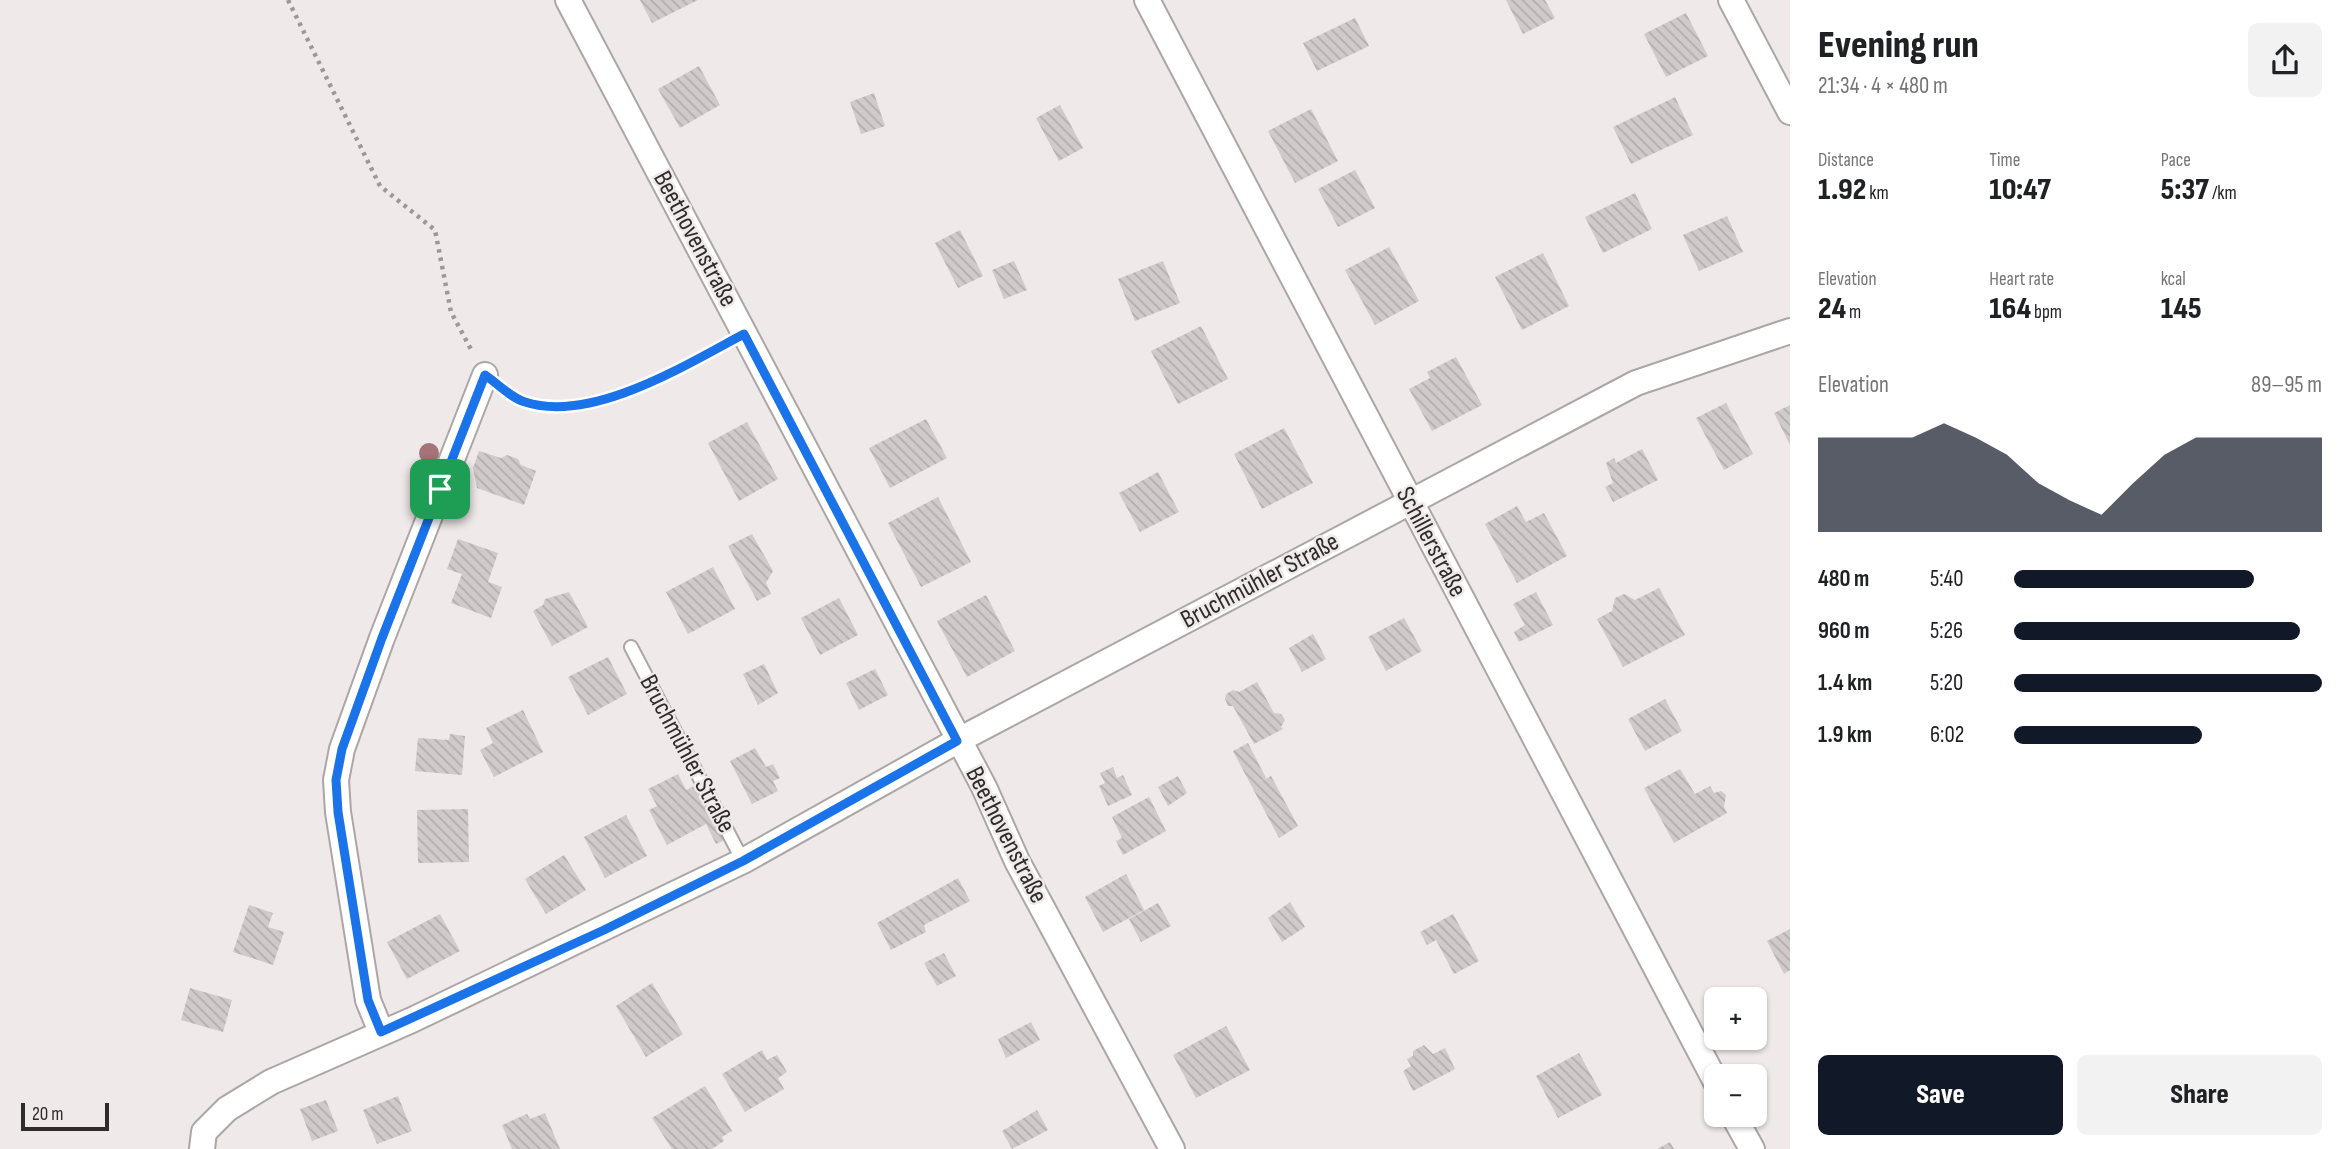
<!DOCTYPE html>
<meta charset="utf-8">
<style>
body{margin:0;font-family:"Sofia Sans Condensed",sans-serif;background:#f2f2f2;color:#202124;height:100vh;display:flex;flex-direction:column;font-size:26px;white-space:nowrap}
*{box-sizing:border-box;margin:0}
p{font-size:23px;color:#757577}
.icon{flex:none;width:38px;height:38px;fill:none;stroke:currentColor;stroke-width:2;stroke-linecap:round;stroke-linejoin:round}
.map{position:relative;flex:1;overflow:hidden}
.panel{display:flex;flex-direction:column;background:#fff;width:560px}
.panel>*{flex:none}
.controls{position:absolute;left:1704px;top:987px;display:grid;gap:14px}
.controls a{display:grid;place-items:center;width:63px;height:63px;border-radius:10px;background:#fff;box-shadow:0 2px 5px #0004;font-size:35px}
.scale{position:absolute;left:21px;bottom:18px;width:88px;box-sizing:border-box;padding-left:7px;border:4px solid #2d2b2b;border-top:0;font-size:19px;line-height:24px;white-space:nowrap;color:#2d2b2b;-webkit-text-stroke:5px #efe9e9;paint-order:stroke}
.pin{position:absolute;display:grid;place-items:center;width:60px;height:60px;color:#fff;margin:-30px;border-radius:14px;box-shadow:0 4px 10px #0006}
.round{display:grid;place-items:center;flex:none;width:74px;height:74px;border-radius:10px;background:#f2f2f2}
.overview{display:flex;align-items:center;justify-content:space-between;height:119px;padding:0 28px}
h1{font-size:38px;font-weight:800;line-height:52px}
.metrics{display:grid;grid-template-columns:repeat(3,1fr);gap:10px;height:119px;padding:7px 28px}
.metrics div{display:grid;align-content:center}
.metrics b{font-size:30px;font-weight:800}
.metrics small{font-size:19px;font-weight:400}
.metrics p{font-size:19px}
.chart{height:196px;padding:14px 28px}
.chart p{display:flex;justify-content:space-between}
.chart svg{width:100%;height:126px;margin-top:7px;fill:#111827;opacity:.7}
.cta{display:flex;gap:14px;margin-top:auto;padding:14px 28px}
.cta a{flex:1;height:80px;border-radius:10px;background:#111827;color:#fff;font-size:28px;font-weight:800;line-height:80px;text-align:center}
.cta a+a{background:#f2f2f2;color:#202124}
ul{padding:0 28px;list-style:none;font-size:23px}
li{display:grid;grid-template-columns:112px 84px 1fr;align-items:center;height:52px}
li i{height:18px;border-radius:9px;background:#111827}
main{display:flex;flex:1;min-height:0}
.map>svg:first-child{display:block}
</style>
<main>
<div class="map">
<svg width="1790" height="1149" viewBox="0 0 1790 1149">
<defs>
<pattern id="building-back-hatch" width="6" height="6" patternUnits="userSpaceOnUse" patternTransform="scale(1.75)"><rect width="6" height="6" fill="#d0caca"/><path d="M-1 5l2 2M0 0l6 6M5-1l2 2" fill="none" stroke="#b3aeae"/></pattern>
</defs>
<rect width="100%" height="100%" fill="#efe9e9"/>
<g fill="url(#building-back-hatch)">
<path d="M640,0h58l-46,23z"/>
<path d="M1506,0h39l10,18 -32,16z"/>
<path d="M1686,13l22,43 -42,21 -22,-43z"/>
<path d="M1355,18l14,28 -52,25 -14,-28z"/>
<path d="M699,66l21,39 -40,23 -22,-39z"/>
<path d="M874,93l11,33 -24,8 -11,-32z"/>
<path d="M1675,97l18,38 -62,29 -18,-37z"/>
<path d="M1060,105l23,43 -24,13 -23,-43z"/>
<path d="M1311,109l27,52 -43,22 -27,-52z"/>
<path d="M1355,170l20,38 -37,19 -20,-38z"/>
<path d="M1635,193l17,36 -49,24 -18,-36z"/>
<path d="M1727,216l16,36 -44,19 -16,-36z"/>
<path d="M960,230l23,46 -25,12 -23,-45z"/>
<path d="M1389,247l30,54 -44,24 -30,-55z"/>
<path d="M1543,253l26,53 -47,24 -27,-53z"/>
<path d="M1014,261l13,29 -23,9 -12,-29z"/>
<path d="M1163,261l17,42 -45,18 -17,-42z"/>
<path d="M1201,326l27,53 -50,25 -27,-53z"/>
<path d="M1456,357l26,48 -50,26 -23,-42 21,-11 -3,-6z"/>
<path d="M1726,403l27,51 -29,16 -28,-52z"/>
<path d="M1790,405v40l-16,-32z"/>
<path d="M926,419l21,39 -57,30 -21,-40z"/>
<path d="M747,422l31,57 -39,22 -31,-58z"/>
<path d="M1284,428l29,55 -51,26 -28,-55z"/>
<path d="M1642,449l16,31 -45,22 -8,-15 8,-4 -7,-20 8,-5 2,5z"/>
<path d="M479,451l22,7 6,-3 11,4 3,6 15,6 -12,34 -47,-17 -4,-20z"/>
<path d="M1158,472l21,40 -39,20 -21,-39z"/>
<path d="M938,497l33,65 -50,25 -33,-64z"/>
<path d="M1517,506l9,16 18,-9 23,43 -50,27 -32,-59z"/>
<path d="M752,534l21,37 -7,12 5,11 -14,7 -29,-55z"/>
<path d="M458,539l40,14 -10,29 14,5 -11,31 -40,-15 11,-29 -15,-5z"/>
<path d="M713,567l22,42 -47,25 -22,-42z"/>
<path d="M1659,588l26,47 -62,32 -26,-48 15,-8 3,-13 9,-4 11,6z"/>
<path d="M569,592l19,35 -36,19 -19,-35 10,-6 2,-6z"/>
<path d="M1536,592l17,33 -34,17 -5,-10 11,-7 -12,-21z"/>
<path d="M986,595l29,56 -48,26 -30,-56z"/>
<path d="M839,598l19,37 -38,20 -19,-37z"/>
<path d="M1404,618l18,33 -36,20 -18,-34z"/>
<path d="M1313,634l13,25 -24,13 -13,-24z"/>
<path d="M608,657l19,37 -39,21 -20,-38z"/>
<path d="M764,664l14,29 -20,12 -15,-31z"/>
<path d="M875,669l13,26 -29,15 -13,-27z"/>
<path d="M1257,682l17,31 7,1 4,6 -4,7 2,2 -29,15 -21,-38h-5l-3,-7 1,-5 7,-4 6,2z"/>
<path d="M1665,699l17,32 -37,20 -17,-32z"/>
<path d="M523,710l20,42 -49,25 -14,-27 13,-7 -7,-15z"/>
<path d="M450,734l15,2 -3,39 -47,-4 3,-33 31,2z"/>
<path d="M1248,743l18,35 -9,5 14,-7 27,50 -19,12 -46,-87z"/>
<path d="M755,748l11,19 7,-3 7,14 -7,3 5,10 -26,13 -22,-43z"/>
<path d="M1113,767l4,11 6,-3 9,20 -24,11 -9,-20 6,-3 -5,-10z"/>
<path d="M1680,769l15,25 15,-8 4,7 7,-2 5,4 -2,12 3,6 -53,30 -30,-55z"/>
<path d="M678,774l8,16 13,-6 28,55 -11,5 -10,-20 -39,21 -18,-35 8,-4 -9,-17z"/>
<path d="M1178,776l9,17 -19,13 -10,-19z"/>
<path d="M1149,797l17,34 -43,24 -7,-14 6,-3 -10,-21z"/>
<path d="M468,809l1,53 -51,1 -1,-53z"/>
<path d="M626,815l21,41 -42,22 -21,-41z"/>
<path d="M564,855l22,35 -40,24 -21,-35z"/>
<path d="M1126,874l18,36 -41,22 -18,-35z"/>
<path d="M958,878l12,23 -46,24 2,7 -35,18 -14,-27z"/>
<path d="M1290,902l15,25 -23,15 -14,-24z"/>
<path d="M1158,903l13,23 -30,16 -12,-23z"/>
<path d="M249,905l24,8 -5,14 16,5 -11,33 -40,-13z"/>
<path d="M440,914l20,37 -53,28 -20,-37z"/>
<path d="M1453,914l26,47 -25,13 -18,-34 -9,5 -7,-13z"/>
<path d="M1790,929v41l-6,4 -17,-33z"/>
<path d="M944,953l12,23 -19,10 -13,-23z"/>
<path d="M652,983l31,51 -37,23 -30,-51z"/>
<path d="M190,988l42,12 -9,32 -42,-12z"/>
<path d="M1031,1022l9,18 -34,18 -8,-19z"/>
<path d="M1226,1026l24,44 -54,28 -23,-43z"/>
<path d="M1424,1045l9,9 12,-6 10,21 -42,22 -10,-20 8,-5 -4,-7 6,-3v-5z"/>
<path d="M762,1050l5,10 10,-5 10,17 -9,6 6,11 -39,23 -23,-38z"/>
<path d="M1579,1053l23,42 -44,23 -22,-42z"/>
<path d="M705,1086l27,45 -10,6 2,4 -12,8h-40l-20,-31z"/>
<path d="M398,1096l14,35 -35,13 -14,-34z"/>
<path d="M326,1100l12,31 -26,10 -12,-32z"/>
<path d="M1037,1110l11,20 -36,19 -10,-18z"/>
<path d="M545,1113l15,36h-48l-10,-24 25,-11 3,5z"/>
<path d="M1670,1142l4,7h-17z"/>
</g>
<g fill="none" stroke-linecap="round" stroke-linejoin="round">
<g stroke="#aca6a6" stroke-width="16">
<path id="service" d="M631,647l112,214"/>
</g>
<g stroke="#aca6a6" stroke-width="28">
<g id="minor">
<path d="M568,0l416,787 33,74 155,288"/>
<path d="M1147,0l570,1084"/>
<path d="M1731,0l59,112"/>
<path d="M381,1032l-13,-32 -30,-188 -2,-32 6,-31 40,-111 103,-263"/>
<path d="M1733,1115l19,34"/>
<path d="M202,1149l2,-17 23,-23 44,-27 141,-62 331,-159 214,-120 679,-358 154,-52"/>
</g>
</g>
<g stroke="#9c9898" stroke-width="4.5" stroke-dasharray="3.5 5" stroke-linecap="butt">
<path d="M288,0l92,186 55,44 16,82 22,41"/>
<path d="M506,389l18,13 45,4 58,-13 95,-48"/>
</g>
<use href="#service" stroke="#fff" stroke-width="12"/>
<use href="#minor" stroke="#fff" stroke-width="24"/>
</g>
<circle fill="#a5737a" cx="429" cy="453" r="10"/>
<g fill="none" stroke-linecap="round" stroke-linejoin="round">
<g stroke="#fff" stroke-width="14">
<path id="route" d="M744,334l213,407 -214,120 -139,69 -223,102 -13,-32 -30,-188 -2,-32 6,-31 40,-111 103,-263c12,8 26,23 40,27 67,22 162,-38 219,-68z"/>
</g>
<use href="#route" stroke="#1a73e8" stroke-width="9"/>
</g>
<g text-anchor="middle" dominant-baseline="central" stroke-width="5" stroke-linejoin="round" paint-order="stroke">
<g font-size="26" fill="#2d2b2b" stroke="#efe9e9">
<text transform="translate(695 239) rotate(62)">Beethovenstraße</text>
<text transform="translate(1431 542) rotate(62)">Schillerstraße</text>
<text transform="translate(1260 581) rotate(-28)">Bruchmühler Straße</text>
<text transform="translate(687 754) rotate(62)">Bruchmühler Straße</text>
<text transform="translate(1006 835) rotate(63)">Beethovenstraße</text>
</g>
</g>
</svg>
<div class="controls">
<a>+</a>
<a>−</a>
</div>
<div class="scale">20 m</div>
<div class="pin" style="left:440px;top:489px;background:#1e9e55"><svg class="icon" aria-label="arrive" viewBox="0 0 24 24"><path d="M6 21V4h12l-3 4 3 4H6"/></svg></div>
</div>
<section class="panel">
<div class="overview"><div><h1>Evening run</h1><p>21:34 · 4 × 480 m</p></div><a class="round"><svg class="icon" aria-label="share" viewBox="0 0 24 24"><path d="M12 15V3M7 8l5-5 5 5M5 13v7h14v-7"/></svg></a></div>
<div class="metrics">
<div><p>Distance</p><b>1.92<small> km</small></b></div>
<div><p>Time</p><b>10:47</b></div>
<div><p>Pace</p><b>5:37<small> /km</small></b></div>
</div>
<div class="metrics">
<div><p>Elevation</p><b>24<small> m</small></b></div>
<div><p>Heart rate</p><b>164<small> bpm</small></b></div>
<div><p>kcal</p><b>145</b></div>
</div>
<div class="chart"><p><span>Elevation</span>89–95 m</p>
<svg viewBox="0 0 160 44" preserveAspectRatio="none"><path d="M0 44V11L10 11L20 11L30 11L40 6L50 11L60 17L70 27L80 33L90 38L100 27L110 17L120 11L130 11L140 11L150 11L160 11V44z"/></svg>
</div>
<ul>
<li><b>480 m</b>5:40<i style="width:78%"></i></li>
<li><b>960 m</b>5:26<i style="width:93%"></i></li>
<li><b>1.4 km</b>5:20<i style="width:100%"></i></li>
<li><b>1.9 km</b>6:02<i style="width:61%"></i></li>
</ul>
<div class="cta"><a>Save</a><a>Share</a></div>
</section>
</main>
